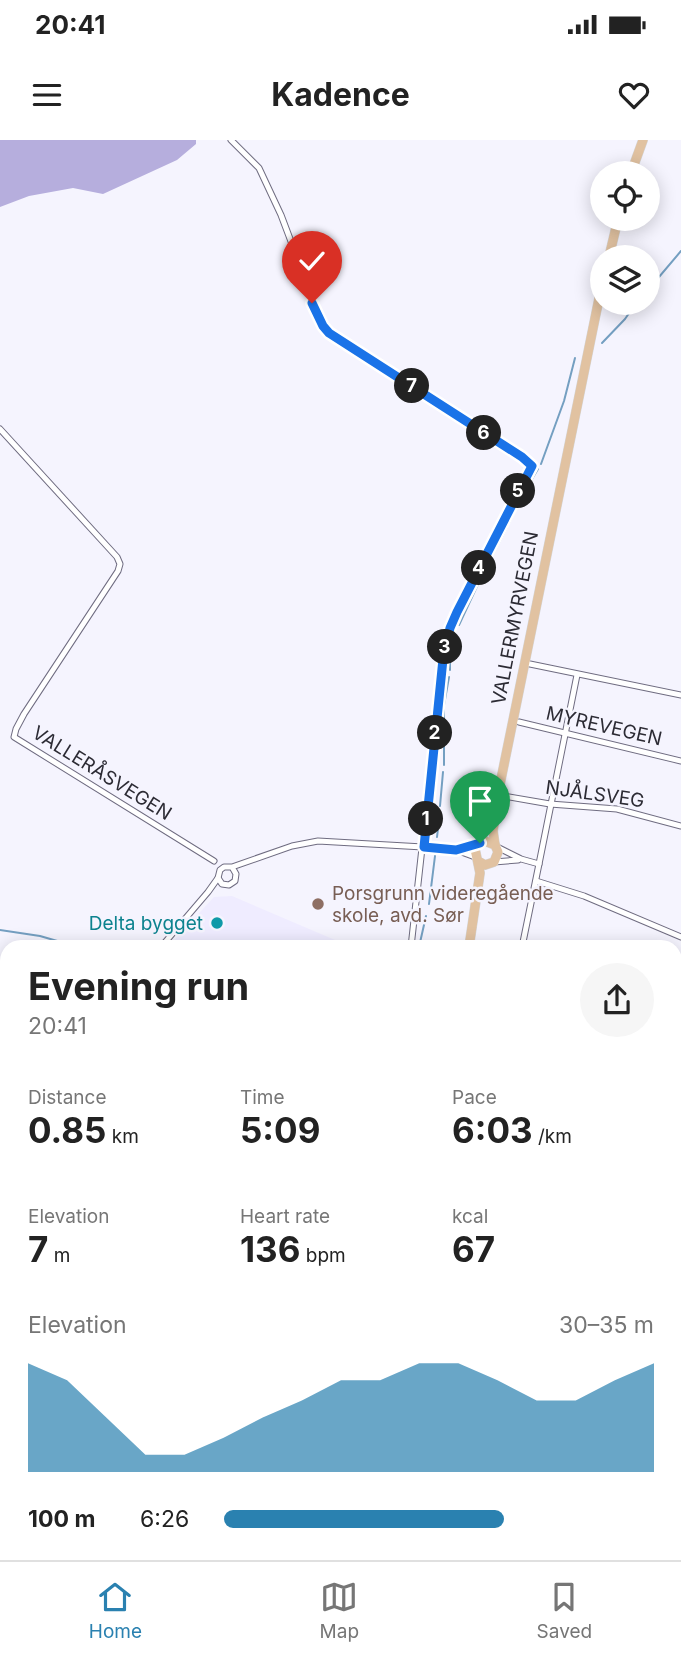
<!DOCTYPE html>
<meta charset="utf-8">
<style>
body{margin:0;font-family:Inter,sans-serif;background:#f6f6f6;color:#222;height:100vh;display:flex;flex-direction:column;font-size:26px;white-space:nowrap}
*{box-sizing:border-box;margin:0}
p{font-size:23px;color:#767676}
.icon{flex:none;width:38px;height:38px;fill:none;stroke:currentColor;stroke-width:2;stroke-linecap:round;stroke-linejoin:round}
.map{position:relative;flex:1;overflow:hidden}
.details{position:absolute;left:0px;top:800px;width:682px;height:621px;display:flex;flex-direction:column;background:#fff;border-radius:21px 21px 0 0;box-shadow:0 4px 18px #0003}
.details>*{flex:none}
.tools{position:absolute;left:590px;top:21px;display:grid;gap:14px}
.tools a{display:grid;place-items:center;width:70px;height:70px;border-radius:50%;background:#fff;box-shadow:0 4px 18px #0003;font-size:35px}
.pin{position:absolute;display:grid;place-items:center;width:60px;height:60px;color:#fff;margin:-72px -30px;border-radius:50% 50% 50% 0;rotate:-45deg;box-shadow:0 0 7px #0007}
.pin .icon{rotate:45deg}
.km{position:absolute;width:35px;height:35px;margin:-18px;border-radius:50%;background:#222;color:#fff;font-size:19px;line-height:35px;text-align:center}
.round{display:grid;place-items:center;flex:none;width:74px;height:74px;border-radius:37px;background:#f6f6f6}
.head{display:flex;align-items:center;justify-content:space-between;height:119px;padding:0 28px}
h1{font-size:38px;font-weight:700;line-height:52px}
.figures{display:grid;grid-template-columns:repeat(3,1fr);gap:10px;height:119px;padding:7px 28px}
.figures div{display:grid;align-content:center}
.figures b{font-size:35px;font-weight:700}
.figures small{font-size:19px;font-weight:400}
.figures p{font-size:19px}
.chart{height:196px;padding:14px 28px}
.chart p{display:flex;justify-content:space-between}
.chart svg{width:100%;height:126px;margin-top:7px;fill:#2a81b0;opacity:.7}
ul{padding:0 28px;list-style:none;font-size:23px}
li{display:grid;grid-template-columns:112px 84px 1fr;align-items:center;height:52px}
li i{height:18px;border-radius:9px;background:#2a81b0}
.status{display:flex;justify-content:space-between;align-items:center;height:49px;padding:0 35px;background:#fff;direction:ltr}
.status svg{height:19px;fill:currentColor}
header{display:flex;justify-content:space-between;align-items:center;height:91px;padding:0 28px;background:#fff;font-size:32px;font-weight:700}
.tabs{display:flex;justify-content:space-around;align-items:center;height:98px;border-top:2px solid #e0e0e0;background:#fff;font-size:19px;color:#767676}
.tabs a{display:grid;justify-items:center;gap:4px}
.tabs .current{color:#2a81b0}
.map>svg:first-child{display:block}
</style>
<div class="status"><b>20:41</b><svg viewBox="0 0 49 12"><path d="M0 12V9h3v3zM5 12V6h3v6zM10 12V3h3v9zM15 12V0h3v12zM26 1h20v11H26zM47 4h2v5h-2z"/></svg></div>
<header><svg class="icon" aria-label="menu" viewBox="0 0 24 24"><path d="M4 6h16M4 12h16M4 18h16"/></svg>Kadence<svg class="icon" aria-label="heart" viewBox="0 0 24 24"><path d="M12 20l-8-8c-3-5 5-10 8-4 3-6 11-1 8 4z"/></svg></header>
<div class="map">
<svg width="681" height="1420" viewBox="0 0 681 1420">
<rect width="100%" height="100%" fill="#f5f4fe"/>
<g fill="#efecff">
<path d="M232,756l103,44 3,7h-170l46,-50z"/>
<path d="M83,1414h96l2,6h-96z"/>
</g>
<path fill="#c3bce6" d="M7,1196v204l-2,-5 -5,1v-192z"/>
<g fill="#b6aedd">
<path d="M0,0h196v4l-19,16 -74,34 -30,-6 -44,8 -29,11z"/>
<path d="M3,989l-1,21 5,12v170l-7,7v-150l2,-2 -2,-54z"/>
</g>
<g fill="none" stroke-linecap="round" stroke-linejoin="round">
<g stroke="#749fc1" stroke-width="2">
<path d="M648,150l33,-39"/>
<path d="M602,203l23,-24 11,-16"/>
<path d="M541,324l23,-63 11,-43"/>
<path d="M529,344l9,-15"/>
<path d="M509,383l17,-34"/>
<path d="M489,422l18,-35"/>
<path d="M459,485l27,-58"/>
<path d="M450,530v-17l5,-18"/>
<path d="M444,625v-60l5,-28"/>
<path d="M440,666l3,-34"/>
<path d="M437,697l3,-25"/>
<path d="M429,764l6,-48"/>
<path d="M0,790l40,6 38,11"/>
<path d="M419,807l7,-31"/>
</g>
<g stroke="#749fc1" stroke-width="10">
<path d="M0,1178l7,-7"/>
<path d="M249,1414l1,6"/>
</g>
<g stroke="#6f6c81" stroke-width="7">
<g id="street">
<path d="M231,0l28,28 22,47 42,111 6,7 193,124 10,9 -75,146 -7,16 -7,31 -32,288"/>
<path d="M0,289l117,128 3,7 -2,7 -94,143 -8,15 -2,8 200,124"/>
<path d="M530,524l151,31"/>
<path d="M519,582l162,39"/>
<path d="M504,656l46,8 67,5 64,17"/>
<path d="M497,707l24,12 18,5 -17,83"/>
<path d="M456,710l21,-5"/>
<path d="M494,722l24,-2"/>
<path d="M539,724l38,-189"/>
<path d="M232,727l4,7 -1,7 -6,4 -7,-1 -4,-6 2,-8 4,-3h8l60,-21 26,-5 105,6 33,3 19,7"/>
<path d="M536,741l48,15 97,41"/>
<path d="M161,807l47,-55 10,-14"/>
<path d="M676,836l5,-10"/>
<path d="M0,947l7,1"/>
<path d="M7,996v12"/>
<path d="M676,1167l1,-78 4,-27"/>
<path d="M676,1398l5,-7"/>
<path d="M83,1414l2,6"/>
<path d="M291,1414l3,6"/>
<path d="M375,1420l1,-6"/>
<path d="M428,1420l3,-6"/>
<path d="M647,1420l4,-6"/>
</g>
</g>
<g stroke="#6f6c81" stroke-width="10">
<g id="secondary">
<path d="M509,1420l2,-6"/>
<path d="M522,1420l6,-6"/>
</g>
</g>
<g stroke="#d5d5d6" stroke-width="10">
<g id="primary">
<path d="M631,33l12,-33"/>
<path d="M609,117l9,-38"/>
<path d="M480,703l12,-34"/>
<path d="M495,705l-2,-14 5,-37 104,-510"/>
<path d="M469,807l11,-74 -5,-24 3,-4 7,-4 10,4 3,7 -4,10 -9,3 -7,-4"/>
<path d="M590,1414l40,5"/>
<path d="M344,1420l3,-6"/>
</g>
</g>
<use href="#street" stroke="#fff" stroke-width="5"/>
<use href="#secondary" stroke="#f0e1d0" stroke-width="8"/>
<use href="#primary" stroke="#e1c2a1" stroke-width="9"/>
<g stroke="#686770" stroke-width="4.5">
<g id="rail">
<path d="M676,938l5,-10"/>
<path d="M481,1420l2,-6"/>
</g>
</g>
<use href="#rail" stroke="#f5f4fe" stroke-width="2" stroke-dasharray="5" stroke-linecap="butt"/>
</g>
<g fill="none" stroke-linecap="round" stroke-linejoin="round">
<g stroke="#fff" stroke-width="14">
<path id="route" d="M312,163l11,23 6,7 193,124 10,9 -75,146 -7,16 -7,31 -19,188 32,3 24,-7"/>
</g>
<use href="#route" stroke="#1a73e8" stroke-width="9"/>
</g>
<circle fill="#8d6e63" stroke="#f5f4fe" stroke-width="2.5" cx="318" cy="764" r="7"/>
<circle fill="#0f9aa8" stroke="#f5f4fe" stroke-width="2.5" cx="217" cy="783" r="7"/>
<g text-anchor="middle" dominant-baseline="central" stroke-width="5" stroke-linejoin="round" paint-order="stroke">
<g font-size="19" fill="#2c2b34" stroke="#f5f4fe">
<text transform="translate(515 478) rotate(-79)">VALLERMYRVEGEN</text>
<text transform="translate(604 586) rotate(13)">MYREVEGEN</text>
<text transform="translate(102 633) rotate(32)">VALLERÅSVEGEN</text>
<text transform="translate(595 654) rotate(8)">NJÅLSVEG</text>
</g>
<g font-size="19" fill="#785e54" stroke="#f5f4fe" text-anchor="start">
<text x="332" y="753">Porsgrunn videregående<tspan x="332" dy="22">skole, avd. Sør</tspan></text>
</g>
<g font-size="19" fill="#0d838f" stroke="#f5f4fe" text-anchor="end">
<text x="203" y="783">Delta bygget</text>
</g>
</g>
</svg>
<div class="tools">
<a><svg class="icon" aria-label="locate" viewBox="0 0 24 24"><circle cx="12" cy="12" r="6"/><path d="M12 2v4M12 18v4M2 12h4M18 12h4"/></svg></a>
<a><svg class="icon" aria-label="layers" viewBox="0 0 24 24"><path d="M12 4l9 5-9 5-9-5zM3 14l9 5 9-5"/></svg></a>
</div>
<div class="pin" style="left:480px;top:703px;background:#1e9e55"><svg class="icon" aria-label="arrive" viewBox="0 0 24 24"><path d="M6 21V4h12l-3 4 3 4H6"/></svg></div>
<div class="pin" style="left:312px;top:163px;background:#d93025"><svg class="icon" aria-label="check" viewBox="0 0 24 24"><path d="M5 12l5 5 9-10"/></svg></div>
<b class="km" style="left:426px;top:679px">1</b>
<b class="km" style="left:435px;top:593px">2</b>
<b class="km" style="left:445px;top:507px">3</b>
<b class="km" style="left:479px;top:428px">4</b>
<b class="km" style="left:518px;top:351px">5</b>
<b class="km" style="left:484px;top:293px">6</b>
<b class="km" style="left:412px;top:246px">7</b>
<section class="details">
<div class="head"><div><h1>Evening run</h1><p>20:41</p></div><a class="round"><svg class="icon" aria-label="share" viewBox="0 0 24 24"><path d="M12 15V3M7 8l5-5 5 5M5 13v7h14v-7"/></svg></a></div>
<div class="figures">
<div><p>Distance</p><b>0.85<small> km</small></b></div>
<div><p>Time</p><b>5:09</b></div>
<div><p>Pace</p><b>6:03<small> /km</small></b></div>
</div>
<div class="figures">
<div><p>Elevation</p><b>7<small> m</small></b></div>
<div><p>Heart rate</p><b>136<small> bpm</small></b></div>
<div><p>kcal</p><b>67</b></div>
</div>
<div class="chart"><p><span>Elevation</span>30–35 m</p>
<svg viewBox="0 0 160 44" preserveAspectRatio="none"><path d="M0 44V6L10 12L20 25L30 38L40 38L50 32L60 25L70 19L80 12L90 12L100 6L110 6L120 12L130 19L140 19L150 12L160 6V44z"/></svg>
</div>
<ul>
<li><b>100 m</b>6:26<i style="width:65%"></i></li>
</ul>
</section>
</div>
<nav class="tabs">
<a class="current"><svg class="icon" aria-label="home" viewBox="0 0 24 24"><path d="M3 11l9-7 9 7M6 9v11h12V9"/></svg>Home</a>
<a><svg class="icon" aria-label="map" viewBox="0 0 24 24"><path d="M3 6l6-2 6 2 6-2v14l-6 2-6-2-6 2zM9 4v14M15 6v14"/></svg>Map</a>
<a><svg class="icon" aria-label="saved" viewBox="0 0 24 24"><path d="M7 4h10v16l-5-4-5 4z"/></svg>Saved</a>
</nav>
